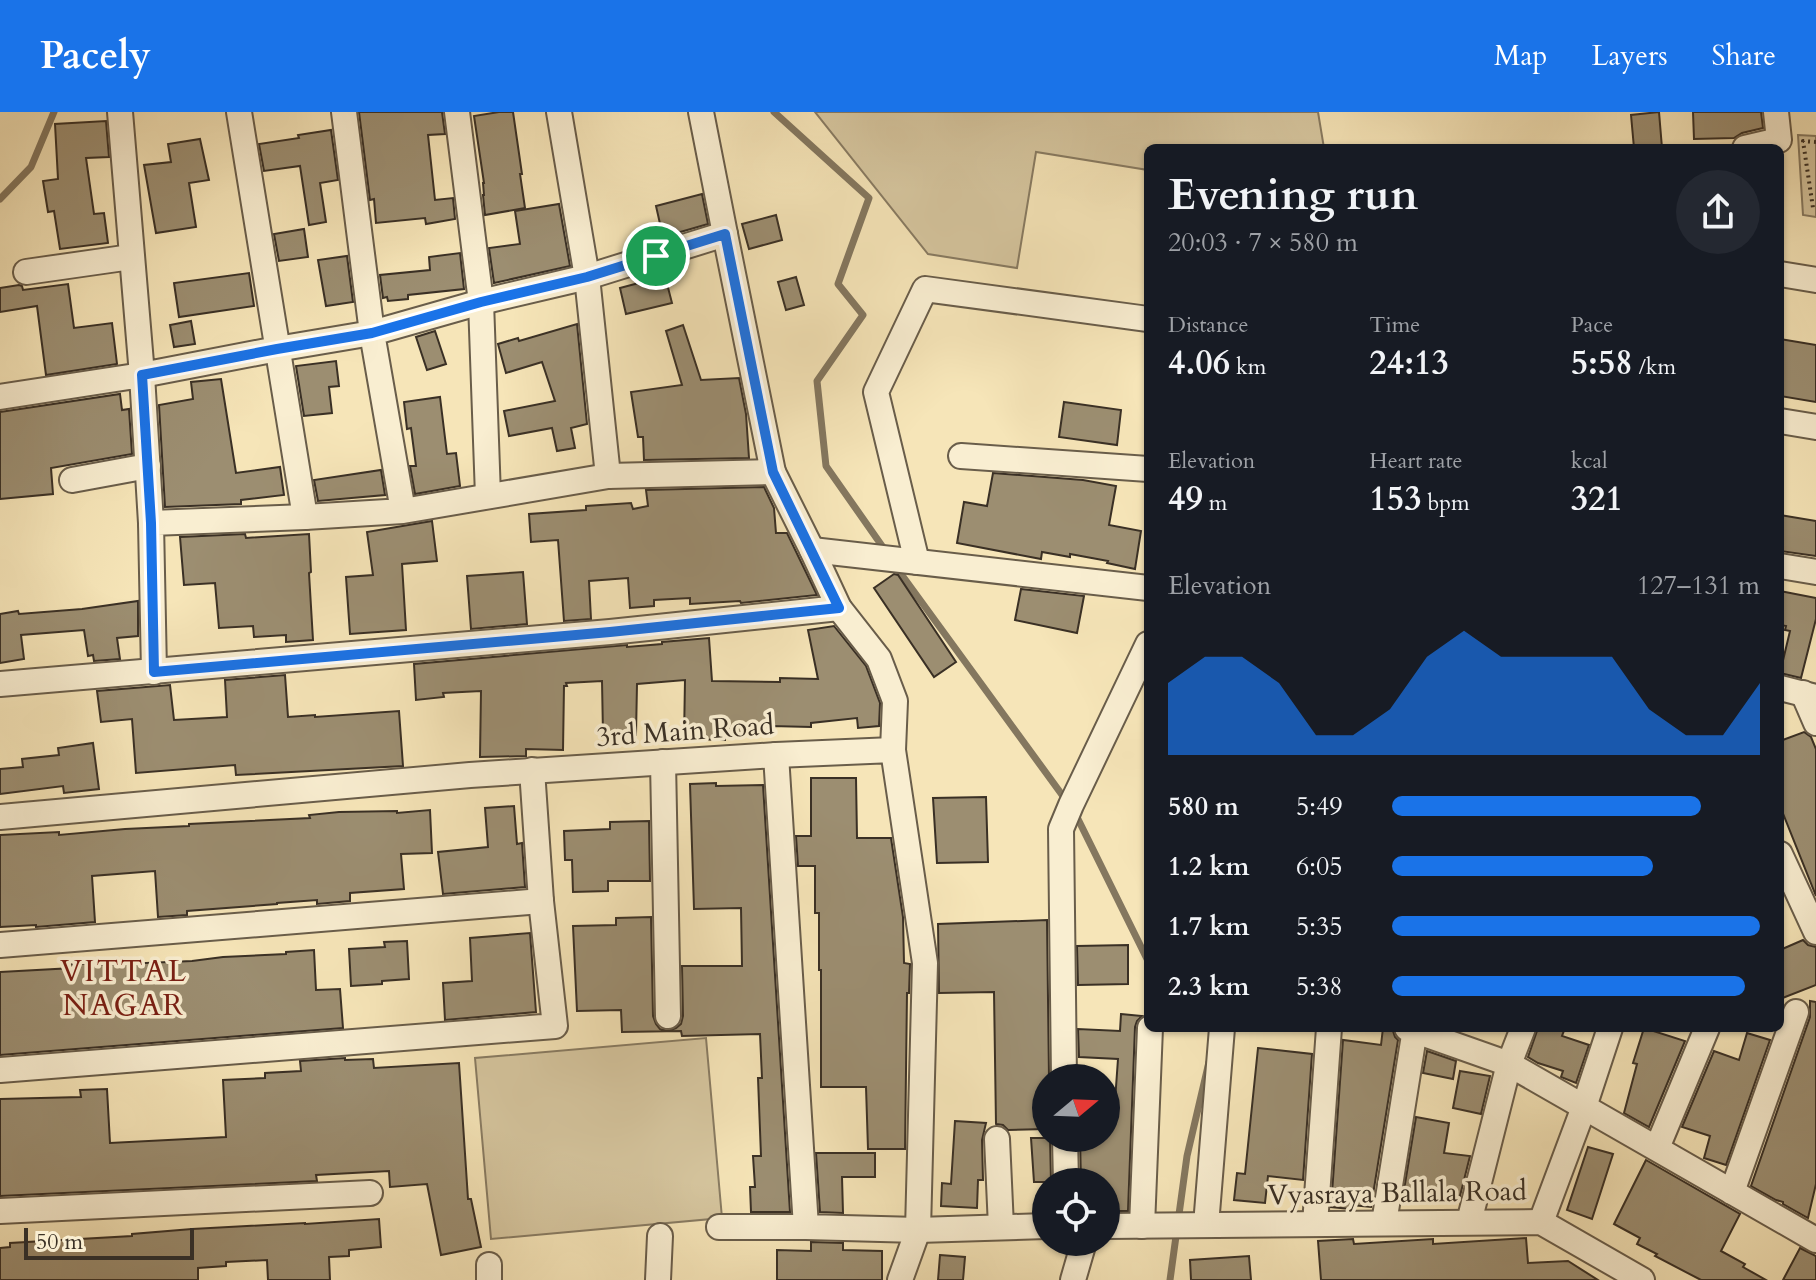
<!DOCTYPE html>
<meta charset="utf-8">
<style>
body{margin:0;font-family:Cardo,serif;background:#242831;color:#f1f3f6;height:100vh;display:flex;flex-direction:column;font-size:30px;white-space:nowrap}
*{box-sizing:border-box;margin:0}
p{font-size:26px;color:#9ea1a6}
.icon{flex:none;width:44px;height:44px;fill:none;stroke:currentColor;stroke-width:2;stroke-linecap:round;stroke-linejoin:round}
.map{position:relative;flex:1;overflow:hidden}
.side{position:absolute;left:1144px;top:32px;width:640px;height:888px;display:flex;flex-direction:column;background:#171b24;border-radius:12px;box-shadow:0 2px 6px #0004}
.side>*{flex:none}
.needle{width:52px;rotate:71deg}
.controls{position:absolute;left:1032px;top:952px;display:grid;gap:16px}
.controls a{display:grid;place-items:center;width:88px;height:88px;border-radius:50%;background:#171b24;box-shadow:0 2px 6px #0004;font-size:40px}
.scale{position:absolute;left:24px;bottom:20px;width:170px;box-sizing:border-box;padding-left:8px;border:4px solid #3a3025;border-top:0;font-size:22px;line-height:28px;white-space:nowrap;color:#3a3025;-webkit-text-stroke:6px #f9eed1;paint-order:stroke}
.pin{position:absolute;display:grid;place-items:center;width:68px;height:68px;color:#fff;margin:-34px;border:4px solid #fff;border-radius:50%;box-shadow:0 2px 8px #0007}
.round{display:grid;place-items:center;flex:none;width:84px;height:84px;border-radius:42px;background:#242831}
.summary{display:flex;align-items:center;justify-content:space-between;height:136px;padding:0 24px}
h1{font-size:44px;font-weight:700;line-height:60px}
.figures{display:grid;grid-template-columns:repeat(3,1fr);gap:12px;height:136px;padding:8px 24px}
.figures div{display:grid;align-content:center}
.figures b{font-size:34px;font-weight:700}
.figures small{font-size:22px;font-weight:400}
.figures p{font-size:22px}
.chart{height:224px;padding:16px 24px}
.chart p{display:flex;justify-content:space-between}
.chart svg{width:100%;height:144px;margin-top:8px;fill:#1a73e8;opacity:.7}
ul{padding:0 24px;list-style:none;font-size:26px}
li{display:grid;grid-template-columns:128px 96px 1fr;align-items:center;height:60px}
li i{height:20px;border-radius:10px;background:#1a73e8}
header{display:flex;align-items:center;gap:48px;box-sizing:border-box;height:112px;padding:0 40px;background:#1a73e8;color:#fff}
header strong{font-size:38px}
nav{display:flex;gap:44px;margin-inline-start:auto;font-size:28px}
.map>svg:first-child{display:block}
</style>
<header>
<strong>Pacely</strong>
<nav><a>Map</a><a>Layers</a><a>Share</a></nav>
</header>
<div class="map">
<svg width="1816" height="1168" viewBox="0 0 1816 1168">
<rect width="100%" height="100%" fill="#f6e5b8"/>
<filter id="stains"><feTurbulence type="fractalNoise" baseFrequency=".0025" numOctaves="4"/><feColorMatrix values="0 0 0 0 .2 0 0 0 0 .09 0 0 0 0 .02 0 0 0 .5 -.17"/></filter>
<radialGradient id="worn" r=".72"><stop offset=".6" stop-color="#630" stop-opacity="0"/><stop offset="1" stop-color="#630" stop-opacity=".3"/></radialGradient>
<g fill="#d6c69f" stroke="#887b62" stroke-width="2">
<path d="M815,0h503l6,36h-176v22l-112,-18 -19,116 -89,-14z"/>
<path d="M1798,23l18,1v81l-13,-2z"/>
<path d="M706,926l16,180 -231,21 -16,-181z"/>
</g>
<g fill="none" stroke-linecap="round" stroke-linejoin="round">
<g stroke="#84775f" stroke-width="7">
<path d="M774,0l95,86 -31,86 25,31 -46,66 9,85 61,87"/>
<path d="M0,87l31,-32 23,-55"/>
<path d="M896,455l172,236"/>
<path d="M1075,701l73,148"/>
<path d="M1170,1168l17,-124 22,-94"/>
</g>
</g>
<g fill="#9c8e71" stroke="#3a3025" stroke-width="2">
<path d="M359,0h83l3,22 -17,1 7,65 18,-2 2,21 -29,5 -1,-6 -49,5 -2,-24 -4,1z"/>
<path d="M499,0h14l9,62h-2l5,34 -40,7 -2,-20h1l-1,-12h1l-10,-67z"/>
<path d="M1659,0l3,36h-28l-3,-33z"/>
<path d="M1693,0h68l2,16 -21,5 -8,5 -40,1z"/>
<path d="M106,9l3,36 -23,1 8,56 10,-1 4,30 -48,6 -6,-38 -6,1 -5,-31 15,-2 -3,-55z"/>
<path d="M331,18l7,50 -18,3 6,39 -17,3 -9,-59 -36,5 -5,-27 40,-6 -1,-3z"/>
<path d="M200,27l9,41 -20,3 7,44 -40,6 -12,-68 27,-3 -3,-18z"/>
<path d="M702,82l6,30 -45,13 -7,-31z"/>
<path d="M559,92l11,62 -76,17 -5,-35 31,-4 -5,-33z"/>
<path d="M776,103l6,25 -33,9 -7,-25z"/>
<path d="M304,117l4,28 -29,4 -5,-27z"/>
<path d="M460,141l4,36 -56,6v4l-20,2 -1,-4 -4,1 -3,-23 50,-5 -1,-13z"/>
<path d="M347,144l6,46 -27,4 -8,-46z"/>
<path d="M249,161l5,33 -75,11 -5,-34z"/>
<path d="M665,164l7,27 -46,11 -6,-26z"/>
<path d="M796,165l8,28 -18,5 -8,-28z"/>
<path d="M68,172l6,44 38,-5 5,41 -71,11 -9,-69 -37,6v-24l19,-3 3,1 1,4z"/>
<path d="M191,209l4,23 -21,3 -4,-22z"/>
<path d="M577,212l10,100 -16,4 4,20 -18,3 -5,-23 -43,8 -5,-25 51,-10 -13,-39 -36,11 -8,-29 20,-6 1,3z"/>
<path d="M683,213l18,55 38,-2 7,36 3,44 -105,2 -1,-23h-5l-7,-45 51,-7 -16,-54z"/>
<path d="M435,219l11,33 -19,6 -11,-33z"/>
<path d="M1780,227l36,6v57l-36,-6z"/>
<path d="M336,249l3,25 -10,1 3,26 -28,3 -8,-50z"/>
<path d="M221,267l15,94 44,-6 4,28 -43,5v4l-76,3 -6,-102 34,-6 -2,-17z"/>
<path d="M120,282l2,16 7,-1 3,45 -81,14 2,26 -53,5v-87z"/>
<path d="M440,285l7,57 9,-1 4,33 -45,8 -5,-28h6l-5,-38 -4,1 -3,-27z"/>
<path d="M1064,290l57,8 -4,35 -58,-8z"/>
<path d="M381,358l4,25 -67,6 -4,-21z"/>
<path d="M993,361l90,7 33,6 -7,39 32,6 -6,38 -28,-6 1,-2 -38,-7v3l-28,-5 -1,7 -84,-16 7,-41 23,4z"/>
<path d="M764,375l10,21 2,25h11l30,62 -76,8 -1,-2 -50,3v-6l-36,2v6l-24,2 -2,-30 -39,3 2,38 -27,2 -6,-81 -27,2 -2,-28 57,-4v-4l45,-3 2,6 15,-3 -2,-16z"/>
<path d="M1780,403l36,6v35l-36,-5z"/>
<path d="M432,409l5,40 -35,3 4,66 -56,4 -4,-57 27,-2 -6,-43z"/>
<path d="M245,422l1,4 63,-4 2,38 -2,1 4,67 -27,2v-7l-32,2 -1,-11 -34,2 -4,-45 -31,2 -4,-48z"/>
<path d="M523,460l4,52 -56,5 -4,-53z"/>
<path d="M894,462l4,1 58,87 -22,15 -60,-89z"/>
<path d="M1021,477l63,7 -7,37 -62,-13z"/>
<path d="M1780,479l36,7v21l-15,59 -21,-5 10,-42 -5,-1 1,-4 -6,-1z"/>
<path d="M138,489v35l-21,2 3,21 -26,2 -1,-6 -5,1 -4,-26 -63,5 3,24 -24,4v-49l18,-3 1,3 63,-5z"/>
<path d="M834,514l32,40 14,37 -1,23 -21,2 -1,-10 -46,5v4l-40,-1v7l-46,-1v8l-41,-1 1,-59 -48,4 -1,51 -33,-1 -1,-53 -36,2 1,3h-3l-1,64 -37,-1v7l-46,1 1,-66 -38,2 1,4 -28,3 -2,-36 213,-19v2l35,-3v-2l47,-4 3,43 68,1v-4l38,1 -10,-49z"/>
<path d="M285,563l3,42 27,-2v2l84,-6 4,55 -167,9 -1,-10 -99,8 -4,-54 -31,3 -4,-31 73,-6 4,35 53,-3 -2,-37z"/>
<path d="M1804,620l7,5 5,12v147l-36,-90v-65z"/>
<path d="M93,631l6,46 -35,4 -1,-7 -63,8v-25l23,-2 -1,-8 37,-4 -1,-7z"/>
<path d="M811,666h45l1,60h34l12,79 1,46 6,1 -1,29h-2l-2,156h-37l-2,-62h-45v-117h-2v-57h-4v-47h-17l-2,-30h15z"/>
<path d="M716,671v3l47,-1 27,427h-39l-1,-25h5l-2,-31h8l-3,-78h4l-2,-44 -78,2 -1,-5 -59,1 -1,-22 -44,1 -4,-85 43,-1v-7l35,-1 2,99 3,8 4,5 8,2 8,-3 5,-4 2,-8 -1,-50h60l-1,-58 -47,1 -4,-125z"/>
<path d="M986,685l2,65 -51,1 -4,-65z"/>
<path d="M514,694l3,38 5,-1 3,44 -82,7 -5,-42 50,-5 -3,-39z"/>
<path d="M430,698l2,43 -31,1 3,35 -54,4v8l-33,3v-4l-40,3v1l-90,7v4l-29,2 -3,-46 -63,5 3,46 -59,5v-2l-36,2v-92l59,-3v3l66,-6 64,-3v-2l121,-6 -1,-3 30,-3 58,-1v2z"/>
<path d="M649,709l1,60h-42v10l-35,1 -1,-32h-7l-1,-29 46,-2v-7z"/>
<path d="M1047,808l2,158h-3v51l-38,1 -5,-5 -7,-1 -2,-132 -55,1 -1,-69z"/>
<path d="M530,821l6,79 -91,8 -2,-37 29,-2 -2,-43z"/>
<path d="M1803,828l5,5 8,2v38l-36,14v-49z"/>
<path d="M407,829l2,38 -27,2v3l-31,2 -2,-37 36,-2 -1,-5z"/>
<path d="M1128,833v39l-50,1 -1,-39z"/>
<path d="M314,838l2,40 24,-1 3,39 -343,27v-83l73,-4 -1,-4 28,-1v2l92,-4 31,-4 63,-3v-2z"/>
<path d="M1810,889l6,1v182l-8,34 -25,-14v-2l-7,-2 -25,-14 59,-169z"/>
<path d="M1121,902l21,2 -5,5 -2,6 -7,184h-22v-29h-25l-1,-44h26v-38l9,1 3,-42 -39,-2 -1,-28 42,2z"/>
<path d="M1383,916h9l3,9 3,3 -27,167 -20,-2 -1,4 -19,-2 12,-167 38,5z"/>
<path d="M1538,916h27l-3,8 27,9 -13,38 -15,-6 2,-6 -25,-8 -10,-6z"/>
<path d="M1644,916l41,13 -36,86 -25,-14 13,-49 -4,-1z"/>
<path d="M1747,921l23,7 -44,125 -22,-7 6,-22 -28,-9 32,-76 25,9z"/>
<path d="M1258,936l54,6 -9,126 -35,-4 -3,27 -31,-3 3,-27 8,1z"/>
<path d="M1427,939l29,10 -3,18 -30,-6z"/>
<path d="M345,946v2l28,-1 1,9 85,-5 9,136h3l10,48 -40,8 -14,-71 -37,3 -1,-16 -73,4 1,6 -317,15v-97l81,-2 -1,-7 27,-1 3,54 116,-6 -3,-57 42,-2v-5l36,-2 -1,-10z"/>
<path d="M1460,959l30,5 -9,38 -28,-6z"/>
<path d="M1416,1005l33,6 -5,30 26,3 -10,40 -23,-3 -2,10 -32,-7z"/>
<path d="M955,1009l31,2 -4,17 1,40h-5l-1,28 -36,-2 1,-23 9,1z"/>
<path d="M1031,1026h19l1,44h-17z"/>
<path d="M1588,1035l25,7 -21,65 -25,-9z"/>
<path d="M816,1041h59v24h-33l1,36 -23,-1z"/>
<path d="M1646,1048l94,54 -19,37 24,13 -2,3 23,13h-65l-46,-24 2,-2 -20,-10 3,-6 -26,-14z"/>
<path d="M379,1107l2,28 -32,3v6l-20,1 1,23h-62l-1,-20 -41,2v4l-28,2v12h-198v-32l10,-1v-4l122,-7v-2l60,-5 113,-6v1z"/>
<path d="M1526,1126l2,25 40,-2 30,19h-277l-3,-39 35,-2 1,5 79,-5v5z"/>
<path d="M811,1130l32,1v7l39,1v29h-105v-30l34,1z"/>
<path d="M1800,1136l16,8v24h-33z"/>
<path d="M940,1143l25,2 -2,23h-25z"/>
<path d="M1249,1144l2,24h-60l-1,-20z"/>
</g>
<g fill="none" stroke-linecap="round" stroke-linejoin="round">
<g stroke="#695d4a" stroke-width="28">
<g id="minor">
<path d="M120,0l22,263 135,-26 95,-16 -28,-221"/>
<path d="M239,0l66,405"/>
<path d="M457,0l24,190 7,194"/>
<path d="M559,0l28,165 21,199"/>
<path d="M701,0l24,122"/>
<path d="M1745,36l34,-8 -3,-28"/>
<path d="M26,160l105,-15"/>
<path d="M1780,162l36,6"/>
<path d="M0,285l142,-22 9,148"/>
<path d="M1780,309l36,6"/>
<path d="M961,344l187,13"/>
<path d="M773,360l39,78 27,58 40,51 16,42 -2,49"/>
<path d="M72,368l76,-14"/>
<path d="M812,438l336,38"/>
<path d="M917,450l-41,-170 49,-103 223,30"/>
<path d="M1780,454l36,6"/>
<path d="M154,560l-3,-149 154,-6 98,-6 205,-35 165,-4 -48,-238 -138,43 -106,25 -109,31 31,178"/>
<path d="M0,572l610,-52 229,-24"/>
<path d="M1780,576l36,9"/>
<path d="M1803,581l13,30"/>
<path d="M776,643l30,472 112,3 128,-4"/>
<path d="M663,650l5,254"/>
<path d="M0,705l470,-42 306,-20 117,-5 32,213 -7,267 -18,50"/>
<path d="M1780,742l36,78"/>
<path d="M0,833l541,-44"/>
<path d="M1407,916l102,36 307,176"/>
<path d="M0,958l555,-44 -14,-125 -9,-131"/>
<path d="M1064,966l-3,-249 10,-24 77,-161"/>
<path d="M1065,1026l1,44"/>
<path d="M997,1027l4,88"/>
<path d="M1657,1036l50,-120"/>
<path d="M1732,1080l64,-180"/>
<path d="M0,1099l370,-18"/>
<path d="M1469,1110l40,-158 14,-36"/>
<path d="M1541,1110l43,-115 26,-79"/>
<path d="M1384,1111l31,-194"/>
<path d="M1315,1112l14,-196"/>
<path d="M1206,1113l16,-197"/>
<path d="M1106,1114l435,-4 101,58"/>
<path d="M1142,1114l8,-198"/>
<path d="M719,1115h87"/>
<path d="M489,1153v15"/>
<path d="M658,1168l2,-44"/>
<path d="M1073,1168l11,-38"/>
</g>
</g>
<path stroke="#3a3025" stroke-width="4" stroke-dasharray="2 4" stroke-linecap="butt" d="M1816,30l-13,-1 10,67h3"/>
<use href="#minor" stroke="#f9eed1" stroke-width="24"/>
</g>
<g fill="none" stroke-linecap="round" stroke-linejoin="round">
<g stroke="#fff" stroke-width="16">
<path id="route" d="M725,122l48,238 66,136 -229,24 -456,40 -3,-149 -9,-148 135,-26 95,-16 109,-31 106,-25z"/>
</g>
<use href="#route" stroke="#1a73e8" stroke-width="10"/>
</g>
<g text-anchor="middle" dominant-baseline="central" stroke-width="7" stroke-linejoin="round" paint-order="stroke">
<g font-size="28" fill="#3a3025" stroke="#f9eed1">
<text transform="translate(685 619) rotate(-4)">3rd Main Road</text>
<text transform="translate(1397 1081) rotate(-1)">Vyasraya Ballala Road</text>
</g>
<g font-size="30" letter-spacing="2" fill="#7a1f14" stroke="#f9eed1">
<text x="124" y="859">VITTAL<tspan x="124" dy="34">NAGAR</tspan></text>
</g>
</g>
<rect width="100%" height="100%" filter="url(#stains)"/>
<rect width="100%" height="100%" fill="url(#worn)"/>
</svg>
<div class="controls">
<a><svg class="needle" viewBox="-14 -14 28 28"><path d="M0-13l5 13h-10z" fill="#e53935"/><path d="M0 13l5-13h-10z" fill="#9ea1a6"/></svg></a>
<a><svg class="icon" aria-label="locate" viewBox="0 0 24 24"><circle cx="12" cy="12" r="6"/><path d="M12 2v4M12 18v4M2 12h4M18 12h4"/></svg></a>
</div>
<div class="scale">50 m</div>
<div class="pin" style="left:656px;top:144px;background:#1e9e55"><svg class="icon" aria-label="arrive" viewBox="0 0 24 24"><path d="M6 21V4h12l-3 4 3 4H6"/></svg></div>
<section class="side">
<div class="summary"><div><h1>Evening run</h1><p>20:03 · 7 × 580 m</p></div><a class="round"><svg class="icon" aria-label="share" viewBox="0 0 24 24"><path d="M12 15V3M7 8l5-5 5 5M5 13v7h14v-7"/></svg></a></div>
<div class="figures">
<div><p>Distance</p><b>4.06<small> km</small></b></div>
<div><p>Time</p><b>24:13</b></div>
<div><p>Pace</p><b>5:58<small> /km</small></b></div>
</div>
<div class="figures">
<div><p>Elevation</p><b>49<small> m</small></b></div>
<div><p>Heart rate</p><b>153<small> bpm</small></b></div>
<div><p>kcal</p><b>321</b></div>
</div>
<div class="chart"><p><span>Elevation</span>127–131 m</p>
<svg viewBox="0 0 160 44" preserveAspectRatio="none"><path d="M0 44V22L10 14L20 14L30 22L40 38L50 38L60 30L70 14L80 6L90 14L100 14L110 14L120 14L130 30L140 38L150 38L160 22V44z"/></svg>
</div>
<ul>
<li><b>580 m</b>5:49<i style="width:84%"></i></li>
<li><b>1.2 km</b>6:05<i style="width:71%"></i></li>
<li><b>1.7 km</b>5:35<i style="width:100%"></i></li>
<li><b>2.3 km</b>5:38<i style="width:96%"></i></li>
</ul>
</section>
</div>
